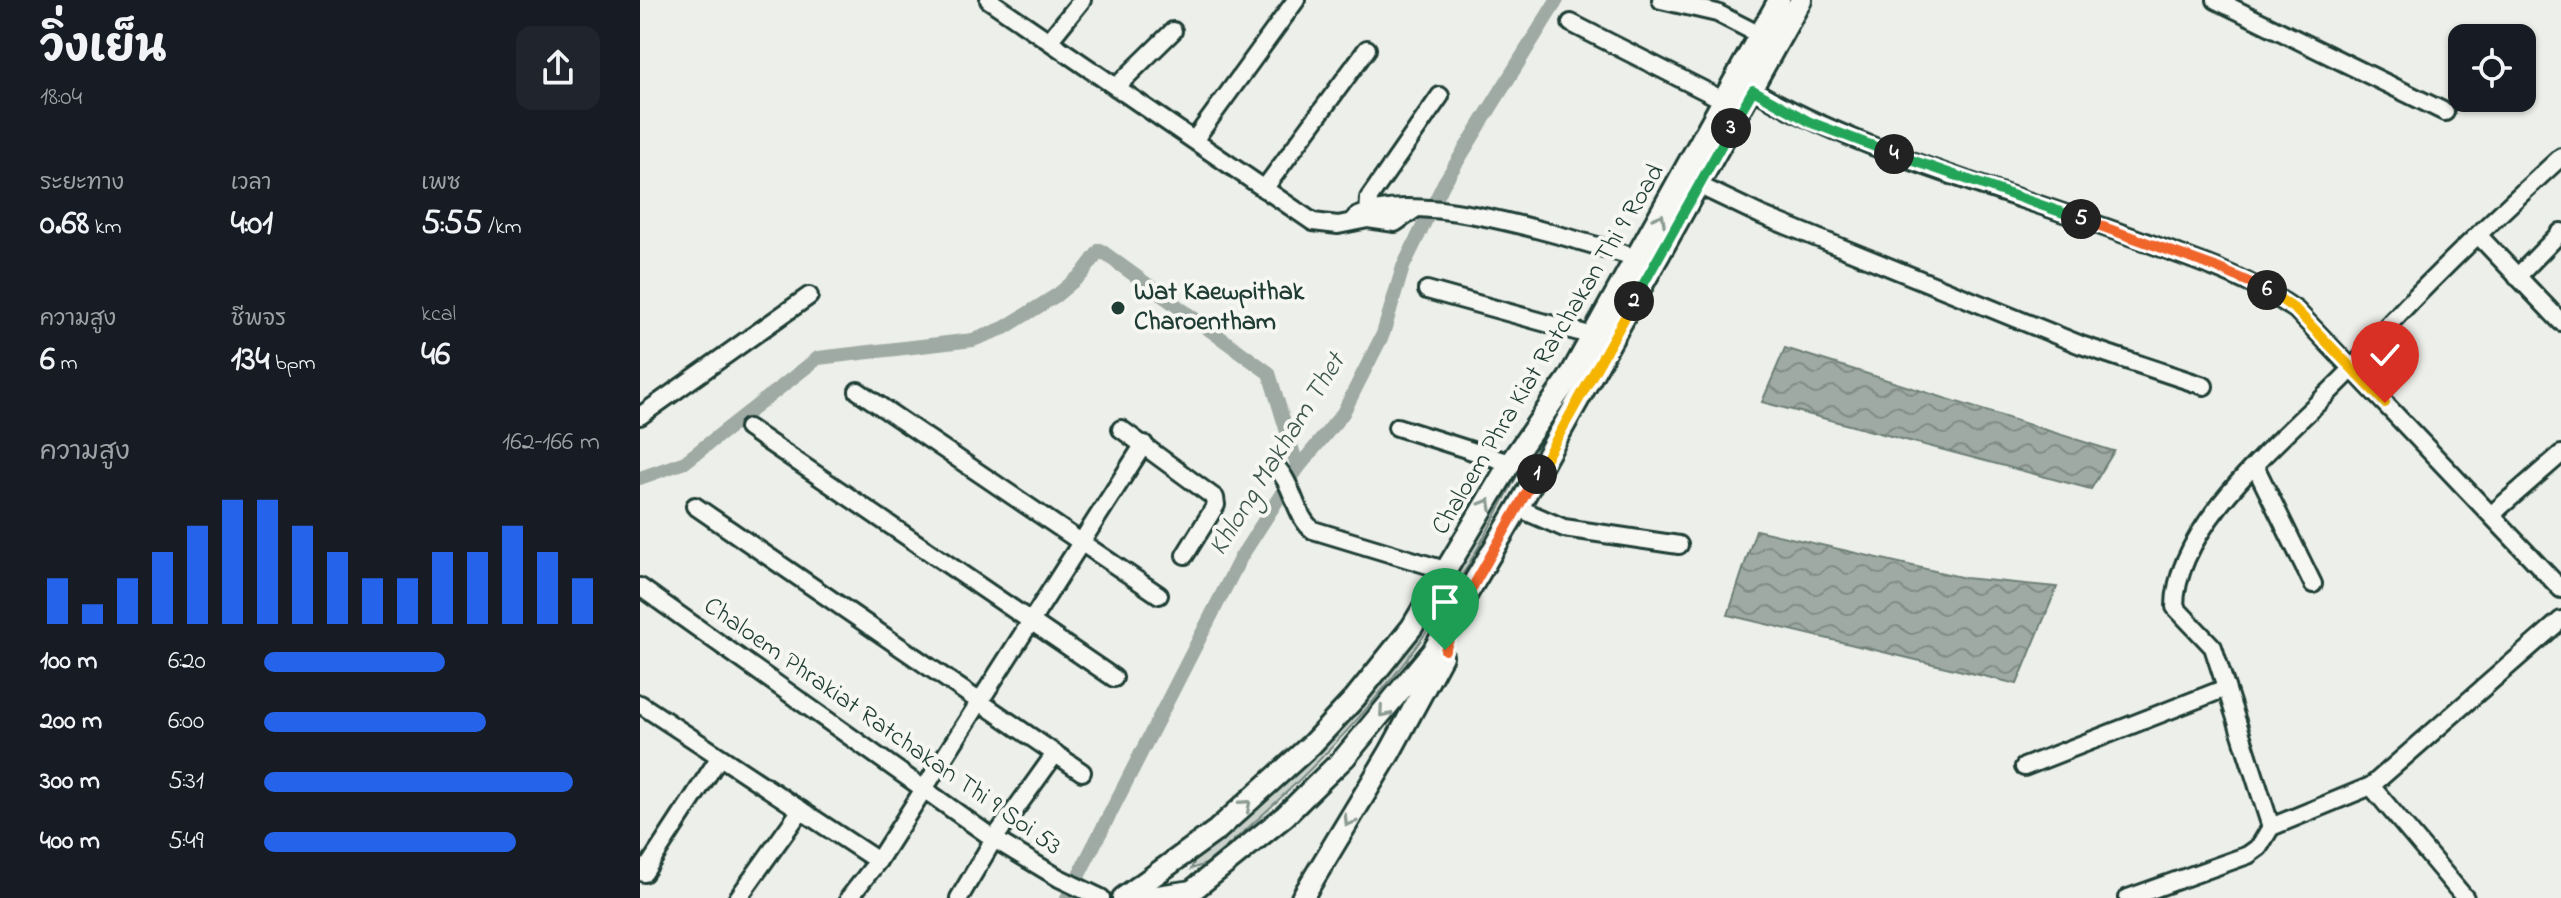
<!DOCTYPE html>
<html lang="th">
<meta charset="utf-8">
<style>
body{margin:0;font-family:"Indie Flower","Playpen Sans Thai",sans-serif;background:#20242c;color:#f1f3f6;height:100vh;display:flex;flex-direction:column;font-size:30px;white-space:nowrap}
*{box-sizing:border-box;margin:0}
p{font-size:26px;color:#9ea1a6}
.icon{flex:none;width:44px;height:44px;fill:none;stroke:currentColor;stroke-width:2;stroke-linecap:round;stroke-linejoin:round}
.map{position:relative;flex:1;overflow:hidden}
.sheet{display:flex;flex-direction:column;background:#171b24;width:640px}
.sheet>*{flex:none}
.fabs{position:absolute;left:1808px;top:24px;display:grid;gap:16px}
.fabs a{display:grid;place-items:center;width:88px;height:88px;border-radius:16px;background:#171b24;box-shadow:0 2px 6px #0004;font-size:40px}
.pin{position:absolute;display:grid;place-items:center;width:68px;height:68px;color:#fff;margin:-82px -34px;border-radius:50% 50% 50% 0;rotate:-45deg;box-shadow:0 0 8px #0007}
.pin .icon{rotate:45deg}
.km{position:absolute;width:40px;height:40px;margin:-20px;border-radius:50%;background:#222;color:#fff;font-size:22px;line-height:40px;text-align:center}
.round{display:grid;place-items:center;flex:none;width:84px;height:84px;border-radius:16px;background:#20242c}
.headline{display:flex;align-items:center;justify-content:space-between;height:136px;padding:0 40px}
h1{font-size:44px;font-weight:700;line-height:60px}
.metrics{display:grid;grid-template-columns:repeat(3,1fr);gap:12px;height:136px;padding:8px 40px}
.metrics div{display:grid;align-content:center}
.metrics b{font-size:34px;font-weight:700}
.metrics small{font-size:22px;font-weight:400}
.metrics p{font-size:22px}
.chart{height:224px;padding:16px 40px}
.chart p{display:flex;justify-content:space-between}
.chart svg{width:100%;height:144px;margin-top:8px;stroke:#2563eb;stroke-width:6}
ul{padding:0 40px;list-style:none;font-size:26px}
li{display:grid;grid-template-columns:128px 96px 1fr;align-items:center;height:60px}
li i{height:20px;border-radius:10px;background:#2563eb}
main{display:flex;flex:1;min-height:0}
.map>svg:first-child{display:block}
</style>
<main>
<section class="sheet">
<div class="headline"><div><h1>วิ่งเย็น</h1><p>18:04</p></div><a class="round"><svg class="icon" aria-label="share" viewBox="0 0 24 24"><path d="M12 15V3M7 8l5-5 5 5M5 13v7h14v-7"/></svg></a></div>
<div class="metrics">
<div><p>ระยะทาง</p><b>0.68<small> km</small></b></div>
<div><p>เวลา</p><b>4:01</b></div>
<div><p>เพซ</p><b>5:55<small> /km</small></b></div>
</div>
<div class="metrics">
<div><p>ความสูง</p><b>6<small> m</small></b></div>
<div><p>ชีพจร</p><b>134<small> bpm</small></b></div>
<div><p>kcal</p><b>46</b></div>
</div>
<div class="chart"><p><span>ความสูง</span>162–166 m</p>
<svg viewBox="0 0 160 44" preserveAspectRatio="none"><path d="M5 44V30M15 44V38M25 44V30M35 44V22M45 44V14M55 44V6M65 44V6M75 44V14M85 44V22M95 44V30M105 44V30M115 44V22M125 44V22M135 44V14M145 44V22M155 44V30"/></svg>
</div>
<ul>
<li><b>100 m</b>6:20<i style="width:54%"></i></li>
<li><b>200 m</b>6:00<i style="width:66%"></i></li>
<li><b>300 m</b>5:31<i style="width:92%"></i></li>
<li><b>400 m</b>5:49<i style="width:75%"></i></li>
</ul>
</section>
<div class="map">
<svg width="1921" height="898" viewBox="0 0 1921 898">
<defs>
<pattern id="water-waves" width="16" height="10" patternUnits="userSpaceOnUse" patternTransform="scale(2)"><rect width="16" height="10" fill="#9faaa4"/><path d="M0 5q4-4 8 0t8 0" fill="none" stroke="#818c86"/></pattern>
</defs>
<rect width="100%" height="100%" fill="#edefea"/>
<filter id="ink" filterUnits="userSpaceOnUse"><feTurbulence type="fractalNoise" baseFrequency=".0125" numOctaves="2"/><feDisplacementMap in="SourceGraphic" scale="16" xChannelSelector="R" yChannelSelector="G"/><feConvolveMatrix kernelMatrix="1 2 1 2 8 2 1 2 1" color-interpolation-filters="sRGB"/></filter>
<g filter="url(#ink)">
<path fill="#cbd2cc" stroke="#758880" stroke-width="2" d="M878,455l9,1 -2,5c-29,54 -57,108 -90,159 -63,93 -143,172 -229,244l-15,5 4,-9 128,-115z"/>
<g fill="url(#water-waves)" stroke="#6c7e77" stroke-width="2">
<path d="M1145,348l328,103h1l-23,38 -329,-87z"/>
<path d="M1116,530l209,48 92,9 -40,97 -289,-69z"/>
</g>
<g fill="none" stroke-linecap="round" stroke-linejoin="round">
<g stroke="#9faaa4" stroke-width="14">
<path d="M0,478l45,-16 133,-104 155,-18 31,-12 53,-33 25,-21 18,-24 169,123 29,95"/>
<path d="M427,898l174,-341 57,-89 45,-55 40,-79 20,-67 41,-84 113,-183"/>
</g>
<g stroke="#1f3d34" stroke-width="22">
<g id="minor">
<path d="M349,0l324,222 25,3 30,-6 27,4 19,-13"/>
<path d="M1021,0l56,13 43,22"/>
<path d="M1576,0l229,112"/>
<path d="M931,23l154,78"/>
<path d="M409,41l33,-41"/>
<path d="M476,87l57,-56"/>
<path d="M1113,90c121,68 258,102 387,150 54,20 108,37 156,70l265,279"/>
<path d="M555,139l101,-139"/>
<path d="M1058,185l63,30 320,130 123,41"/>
<path d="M624,189l103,-140"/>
<path d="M716,217c62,-30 215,22 282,41"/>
<path d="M728,218l1,-20 71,-102"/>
<path d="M1839,236l82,86"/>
<path d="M1877,277l44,-45"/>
<path d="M787,290l166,46"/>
<path d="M218,391l301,204"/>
<path d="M0,416l169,-120"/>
<path d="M757,427l113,36"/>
<path d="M108,428l366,250"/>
<path d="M481,429l94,69 1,7 -31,50"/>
<path d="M1615,466l58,118"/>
<path d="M636,467c18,18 19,50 37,63l135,41"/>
<path d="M55,506l387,266"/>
<path d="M878,508l46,20 115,17"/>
<path d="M1852,514l69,-60"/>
<path d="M0,587l354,252 65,39 42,20"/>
<path d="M0,704l238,157"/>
<path d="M1384,767l202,-79"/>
<path d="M1731,786l94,112"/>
<path d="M1631,827l-58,-180 -38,-40c0,-87 121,-178 177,-238 14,-15 25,-32 39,-47 54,-57 112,-112 170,-165"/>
<path d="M4,873l75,-115"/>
<path d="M98,898l63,-88"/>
<path d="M209,898l29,-37 266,-417"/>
<path d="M319,898l35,-59 61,-85"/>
<path d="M1488,898l120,-43 11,-8 12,-20 100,-41 190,-166"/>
</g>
</g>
<g stroke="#1f3d34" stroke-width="26">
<g id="major">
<path d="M483,898l94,-68 95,-86 43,-46 57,-71 98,-164 59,-85 210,-378"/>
<path d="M504,898l48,-7"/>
<path d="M543,898l102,-82 25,-25 35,-34 88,-106 85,-143 283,-508"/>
<path d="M662,898l88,-146 52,-96"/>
</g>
</g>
<use href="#minor" stroke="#f6f6f2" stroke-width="16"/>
<use href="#major" stroke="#f6f6f2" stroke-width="20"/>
</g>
<defs><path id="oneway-chevron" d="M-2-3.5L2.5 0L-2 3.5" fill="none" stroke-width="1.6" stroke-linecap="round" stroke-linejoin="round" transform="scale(2)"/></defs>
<g stroke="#8a9a93">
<use href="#oneway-chevron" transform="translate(1020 219) rotate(-61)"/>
<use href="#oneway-chevron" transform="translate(847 504) rotate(-60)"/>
<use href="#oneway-chevron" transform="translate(744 712) rotate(131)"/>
<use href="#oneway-chevron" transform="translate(606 805) rotate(-41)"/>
<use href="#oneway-chevron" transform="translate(709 821) rotate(122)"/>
</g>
</g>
<g fill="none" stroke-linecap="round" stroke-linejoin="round" filter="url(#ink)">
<g stroke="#fff" stroke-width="16">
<path id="split-1" d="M805,650l18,-46 74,-130"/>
</g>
<g stroke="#fff" stroke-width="16">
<path id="split-2" d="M897,474l97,-173"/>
</g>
<g stroke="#fff" stroke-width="16">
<path id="split-3" d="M994,301l97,-173"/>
</g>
<g stroke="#fff" stroke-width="16">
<path id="split-4" d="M1091,128l22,-38 57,32 84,32"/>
</g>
<g stroke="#fff" stroke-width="16">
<path id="split-5" d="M1254,154l187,65"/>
</g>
<g stroke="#fff" stroke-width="16">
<path id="split-6" d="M1441,219l134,48 52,23"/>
</g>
<g stroke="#fff" stroke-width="16">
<path id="split-7" d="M1627,290l29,20 89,93"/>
</g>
<use href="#split-1" stroke="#f0652b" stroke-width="10"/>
<use href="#split-2" stroke="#f5b400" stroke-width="10"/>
<use href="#split-3" stroke="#22a559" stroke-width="10"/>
<use href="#split-4" stroke="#22a559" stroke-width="10"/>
<use href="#split-5" stroke="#22a559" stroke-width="10"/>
<use href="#split-6" stroke="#f0652b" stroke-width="10"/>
<use href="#split-7" stroke="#f5b400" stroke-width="10"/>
</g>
<circle fill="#1f3d34" stroke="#f6f6f2" stroke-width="3" cx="478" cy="308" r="8"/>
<g text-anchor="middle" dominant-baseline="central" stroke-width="8" stroke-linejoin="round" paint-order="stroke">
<g font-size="26" font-weight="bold" fill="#1f3d34" stroke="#f6f6f2" text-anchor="start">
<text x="494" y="293">Wat Kaewpithak<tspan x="494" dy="30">Charoentham</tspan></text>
</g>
<g font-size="26" fill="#1f3d34" stroke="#f6f6f2">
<text transform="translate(909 350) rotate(-59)">Chaloem Phra Kiat Ratchakan Thi 9 Road</text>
<text transform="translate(242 727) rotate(35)">Chaloem Phrakiat Ratchakan Thi 9 Soi 53</text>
</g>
<g font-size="28" font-style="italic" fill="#3f5850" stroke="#f6f6f2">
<text transform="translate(638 455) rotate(-58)">Khlong Makham Thet</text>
</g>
</g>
</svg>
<div class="fabs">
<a><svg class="icon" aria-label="locate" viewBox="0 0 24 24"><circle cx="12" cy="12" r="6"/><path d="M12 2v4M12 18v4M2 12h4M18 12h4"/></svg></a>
</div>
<div class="pin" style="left:805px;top:650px;background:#1e9e55"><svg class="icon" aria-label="arrive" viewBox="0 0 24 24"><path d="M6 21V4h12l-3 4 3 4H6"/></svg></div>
<div class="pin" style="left:1745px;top:403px;background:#d93025"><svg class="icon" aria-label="check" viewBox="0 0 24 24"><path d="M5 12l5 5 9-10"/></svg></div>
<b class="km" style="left:897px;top:474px">1</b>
<b class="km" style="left:994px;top:301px">2</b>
<b class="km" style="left:1091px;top:128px">3</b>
<b class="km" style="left:1254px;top:154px">4</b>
<b class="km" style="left:1441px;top:219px">5</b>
<b class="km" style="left:1627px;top:290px">6</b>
</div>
</main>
